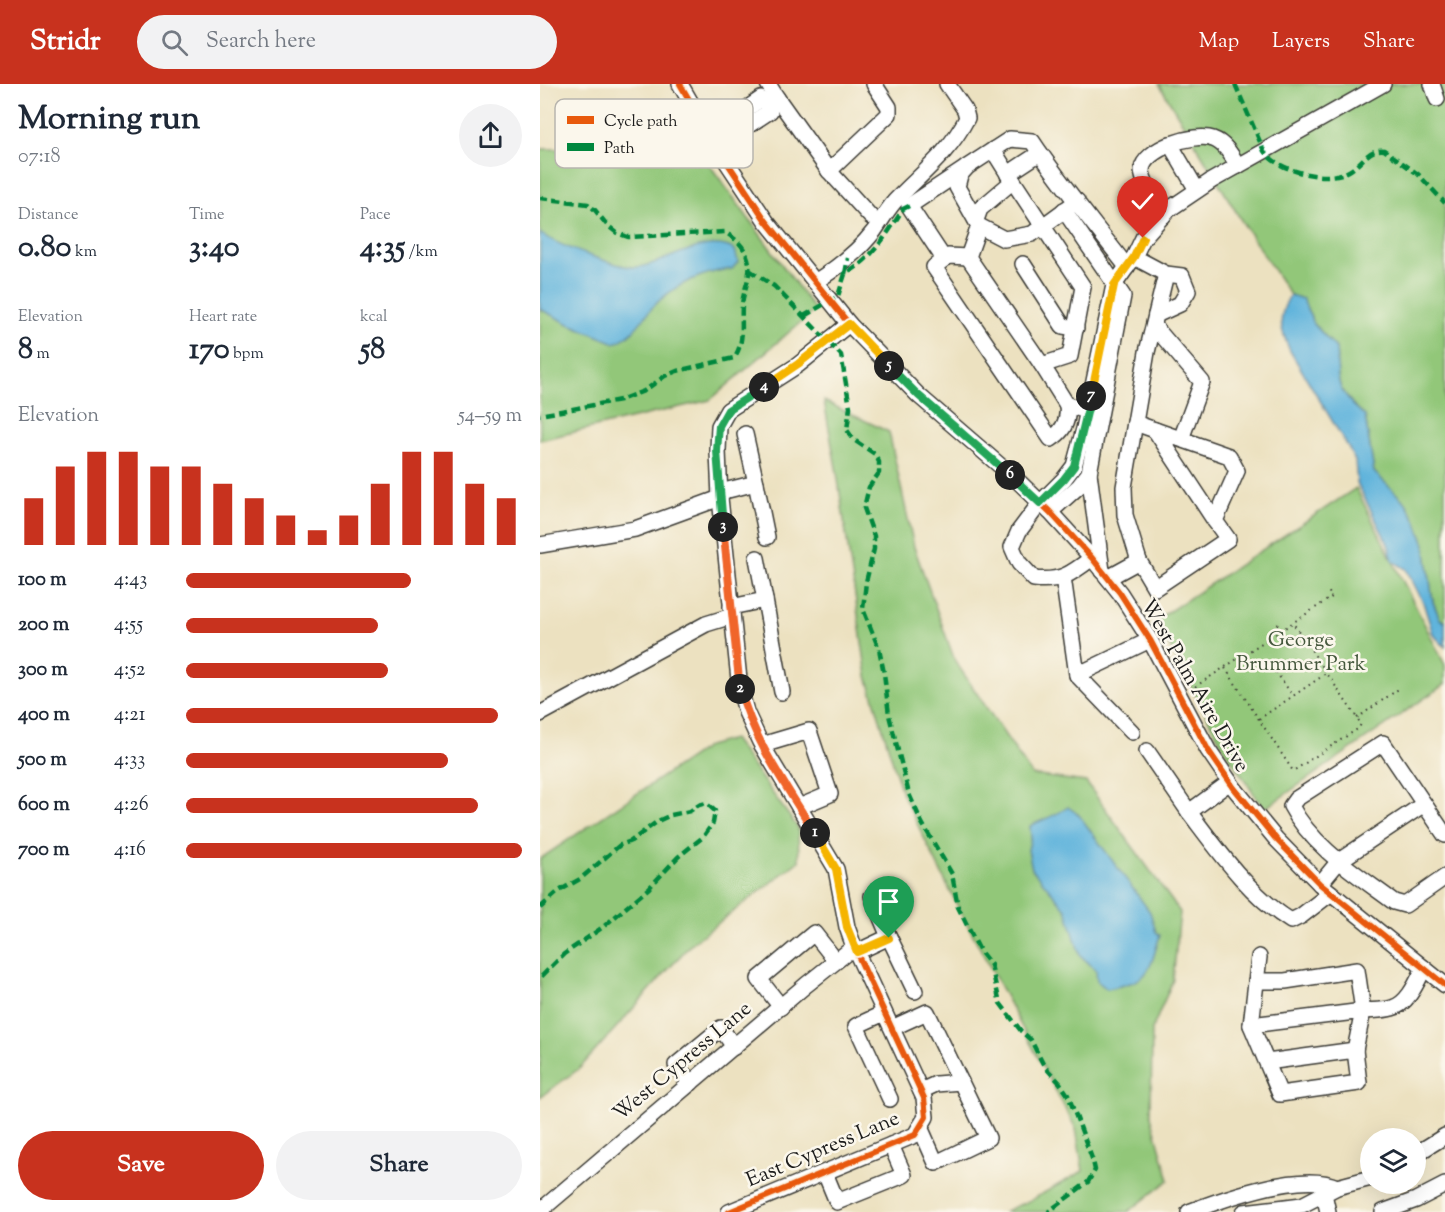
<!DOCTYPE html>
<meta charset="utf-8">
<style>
body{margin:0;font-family:"Sorts Mill Goudy",serif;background:#f2f2f3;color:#1f2937;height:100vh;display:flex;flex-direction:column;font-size:22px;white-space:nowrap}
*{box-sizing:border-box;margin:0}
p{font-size:20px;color:#747a83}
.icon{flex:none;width:33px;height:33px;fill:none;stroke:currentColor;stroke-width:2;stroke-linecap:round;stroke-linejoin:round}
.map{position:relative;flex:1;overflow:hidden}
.panel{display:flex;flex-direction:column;background:#fff;width:540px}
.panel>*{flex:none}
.fabs{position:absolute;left:820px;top:1044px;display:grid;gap:12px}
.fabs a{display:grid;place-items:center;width:66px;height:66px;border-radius:50%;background:#fff;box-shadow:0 6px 24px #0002;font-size:30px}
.pin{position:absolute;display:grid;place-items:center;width:51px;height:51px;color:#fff;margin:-62px -26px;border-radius:50% 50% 50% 0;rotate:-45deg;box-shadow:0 0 6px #0007}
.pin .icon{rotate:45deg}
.km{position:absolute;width:30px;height:30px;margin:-15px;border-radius:50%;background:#222;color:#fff;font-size:16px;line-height:30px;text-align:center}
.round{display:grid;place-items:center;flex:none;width:63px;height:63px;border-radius:32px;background:#f2f2f3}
.summary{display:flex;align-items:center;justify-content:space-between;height:102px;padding:0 18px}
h1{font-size:33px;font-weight:800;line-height:45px}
.metrics{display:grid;grid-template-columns:repeat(3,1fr);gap:9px;height:102px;padding:6px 18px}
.metrics div{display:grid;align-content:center}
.metrics b{font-size:30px;font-weight:800}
.metrics small{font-size:16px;font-weight:400}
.metrics p{font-size:16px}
.chart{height:168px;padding:12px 18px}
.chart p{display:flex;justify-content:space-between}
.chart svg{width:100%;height:108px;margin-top:6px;stroke:#c8321e;stroke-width:6}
.button{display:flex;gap:12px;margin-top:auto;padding:12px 18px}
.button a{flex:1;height:69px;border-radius:36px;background:#c8321e;color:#fff;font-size:24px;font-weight:800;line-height:69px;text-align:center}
.button a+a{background:#f2f2f3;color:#1f2937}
ul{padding:0 18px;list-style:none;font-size:20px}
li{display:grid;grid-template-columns:96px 72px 1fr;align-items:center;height:45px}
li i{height:15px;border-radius:8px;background:#c8321e}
header{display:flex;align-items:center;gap:36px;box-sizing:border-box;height:84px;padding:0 30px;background:#c8321e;color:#fff}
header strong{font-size:28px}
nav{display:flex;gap:33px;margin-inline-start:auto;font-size:21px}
.search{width:420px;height:54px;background:#f2f2f3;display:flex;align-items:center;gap:15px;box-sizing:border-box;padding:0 21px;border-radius:33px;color:#747a83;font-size:22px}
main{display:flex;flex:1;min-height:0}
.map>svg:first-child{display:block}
</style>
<header>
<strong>Stridr</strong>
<div class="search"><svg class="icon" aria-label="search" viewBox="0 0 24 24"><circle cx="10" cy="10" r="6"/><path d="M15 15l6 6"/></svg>Search here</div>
<nav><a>Map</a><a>Layers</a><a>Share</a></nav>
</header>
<main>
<section class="panel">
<div class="summary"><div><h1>Morning run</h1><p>07:18</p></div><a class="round"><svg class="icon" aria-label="share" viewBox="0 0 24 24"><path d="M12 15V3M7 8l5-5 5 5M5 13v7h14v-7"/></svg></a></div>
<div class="metrics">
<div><p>Distance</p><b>0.80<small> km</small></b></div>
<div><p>Time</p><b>3:40</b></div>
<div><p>Pace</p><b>4:35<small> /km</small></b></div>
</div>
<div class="metrics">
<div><p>Elevation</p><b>8<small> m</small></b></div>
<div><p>Heart rate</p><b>170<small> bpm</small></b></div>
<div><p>kcal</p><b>58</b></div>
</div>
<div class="chart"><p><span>Elevation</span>54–59 m</p>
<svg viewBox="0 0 160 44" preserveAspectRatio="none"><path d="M5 44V25M15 44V12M25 44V6M35 44V6M45 44V12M55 44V12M65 44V19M75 44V25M85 44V32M95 44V38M105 44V32M115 44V19M125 44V6M135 44V6M145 44V19M155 44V25"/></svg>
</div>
<ul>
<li><b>100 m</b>4:43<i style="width:67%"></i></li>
<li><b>200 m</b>4:55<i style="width:57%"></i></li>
<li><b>300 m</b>4:52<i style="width:60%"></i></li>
<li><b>400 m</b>4:21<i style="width:93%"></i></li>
<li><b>500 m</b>4:33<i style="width:78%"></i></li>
<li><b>600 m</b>4:26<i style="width:87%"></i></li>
<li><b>700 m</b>4:16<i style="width:100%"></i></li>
</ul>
<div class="button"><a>Save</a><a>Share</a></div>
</section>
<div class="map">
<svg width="905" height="1128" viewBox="0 0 905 1128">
<rect width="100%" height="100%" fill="#fbf7ec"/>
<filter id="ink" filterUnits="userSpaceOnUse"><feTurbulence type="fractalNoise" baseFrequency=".0167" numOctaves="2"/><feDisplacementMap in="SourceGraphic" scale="12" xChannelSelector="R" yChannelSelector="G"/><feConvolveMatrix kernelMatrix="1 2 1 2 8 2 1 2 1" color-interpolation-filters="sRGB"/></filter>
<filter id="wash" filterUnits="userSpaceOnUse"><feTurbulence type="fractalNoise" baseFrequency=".008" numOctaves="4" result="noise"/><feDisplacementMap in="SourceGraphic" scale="24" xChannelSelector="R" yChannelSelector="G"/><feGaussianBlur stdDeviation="1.35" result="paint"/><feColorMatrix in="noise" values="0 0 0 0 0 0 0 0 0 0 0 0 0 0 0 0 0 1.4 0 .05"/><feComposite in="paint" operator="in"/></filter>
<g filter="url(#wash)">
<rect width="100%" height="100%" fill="#ece1c0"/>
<g fill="#92c779" stroke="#57724a" stroke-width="1.5">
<path d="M619,0h286v538l-5,-2 -7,-18 -8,-57 -8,-22 -26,-34 -17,-17 -9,-56 -12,-11 -12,-16 -3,-11 -2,-30 -23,-25 -10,-24 -13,-4 -49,-75z"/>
<path d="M153,58l122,168 -105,90 -170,40v-291h99z"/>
<path d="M284,317l65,31 25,115 41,114 77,114 54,7 94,130 -7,68 -21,50 -1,86 18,64 -41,32h-125l30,-13 50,-28 -7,-42 -118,-222 -56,-114 -35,-117 -30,-203z"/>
<path d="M816,404l89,177v19l-181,125 -40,-60 -68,-129z"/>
<path d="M193,655l65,89 1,33 -108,83 -111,124 -40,29v-238l168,-113z"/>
</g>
<g fill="#60b4dc" stroke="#3e687c" stroke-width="1.5">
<path d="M0,149c14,11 83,37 99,34 31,-5 66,-34 96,-17l3,12 -6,7c-30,3 -59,16 -80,39 -13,15 -17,26 -37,35l-46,-19 -29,-15z"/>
<path d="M750,211l13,4 10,24 23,25 2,30 3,11 12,16 12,11 9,56 32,31 11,20 8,22 8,57 7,17 5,3v25l-12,-13 -10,-32 -17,-33 -13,-8 -5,-17 -31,-61 -2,-22 -7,-14 -58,-96c-10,-23 -13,-33 0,-56z"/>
<path d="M528,723l11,8 71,97 6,20 4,3c-12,41 -10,45 -53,54l-10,-8 -1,-11 -16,-15 -14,-46 -34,-40 -4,-19 3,-13 -1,-11c13,-7 26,-10 38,-19z"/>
</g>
</g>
<g filter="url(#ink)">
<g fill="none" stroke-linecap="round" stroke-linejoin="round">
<g stroke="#3b3a35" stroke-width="18">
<g id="minor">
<path d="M140,0l33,57 53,80 83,103 69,71 101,87 31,30 42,46 28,35 30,47 58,110 26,38 42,51 44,45 125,101"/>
<path d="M228,0l9,14"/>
<path d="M892,0l5,15"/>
<path d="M229,20l8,-6 52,73 42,46"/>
<path d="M181,52l-1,-9 41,-28 8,5"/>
<path d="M181,52l7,3 42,-28 -1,-7"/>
<path d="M630,60l27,46"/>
<path d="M453,66l15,24 32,-21"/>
<path d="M289,87l60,-57v-7l-15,-23"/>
<path d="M473,97l70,106 -13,69 -28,9 25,40 30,9"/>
<path d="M537,117l-45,33 -28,5 -25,-13 -22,-39 3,-12 7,-8 43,-28 22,2c29,44 63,84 95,126"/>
<path d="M623,132c-6,-11 -21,-35 -21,-46 1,-21 53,-38 71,-31 12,4 19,17 25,27"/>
<path d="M436,136l4,-11 33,-28 -5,-6"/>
<path d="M428,173l-20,-1 -14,11 117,172c13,-8 18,-19 16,-34"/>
<path d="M428,173l74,108"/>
<path d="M428,173l11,-31"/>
<path d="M404,175l-35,-53 57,-38"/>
<path d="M483,180l40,62 13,2"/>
<path d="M275,198c22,-14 43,-30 59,-51 7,-10 13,-21 21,-30 27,-28 54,-48 72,-83l-2,-8 -18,-26"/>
<path d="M616,231l10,-41"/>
<path d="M614,242l48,56 -21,57"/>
<path d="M595,339l94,33 8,15 -22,50 13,18 -73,49 -16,-27"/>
<path d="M615,346l60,91"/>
<path d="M549,389l13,98"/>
<path d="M216,399l11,54"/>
<path d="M180,408l36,-9 -11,-49"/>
<path d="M510,428l29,-26 10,-13 34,-177 -59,-86"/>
<path d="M0,461l95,-16 85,-31"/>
<path d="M552,474c-21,16 -31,24 -58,21l-15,-16 -7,-16 7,-16 21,-28 24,-24 10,-13 10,-37 30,-144 20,-28 9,-19 25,-28 43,-29 172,-97"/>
<path d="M523,493l14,98 55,57"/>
<path d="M568,494l31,-17 -14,-46 -1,-28 23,-135 9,-37 24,-11 8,-13 -6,-15 -16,-2 -32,-17"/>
<path d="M225,516l17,92"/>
<path d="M191,523l34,-7 -8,-42"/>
<path d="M537,591l73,-35"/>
<path d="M0,630l166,-90 26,-8"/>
<path d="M222,661l47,-14 21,63 -31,13"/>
<path d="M607,667l42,61 41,-30"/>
<path d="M649,728c29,38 61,84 102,109l10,-5 30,-23"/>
<path d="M905,751l-62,-92 -87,56 -5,7c21,41 67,69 103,96l11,3 40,-28"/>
<path d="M780,800l19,-23 85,-57"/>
<path d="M349,853l26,54"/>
<path d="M317,868l32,-15 -17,-41"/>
<path d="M719,873l-8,68 112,-14 -8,39"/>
<path d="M716,897h29l72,-11 6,41c9,-1 20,0 29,-3 16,-4 25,-26 32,-40"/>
<path d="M241,923l-22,-28 55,-46 22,28"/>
<path d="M344,929l-28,13 34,73"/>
<path d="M711,941l29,69 79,-11 -4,-33 -88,12"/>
<path d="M352,944l35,-16 61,126 -52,25 -16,-36"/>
<path d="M151,999l-15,-18 45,-37 13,19"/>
<path d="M381,1007l15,-7 25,-2"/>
<path d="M876,1070l29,-18"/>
<path d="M285,1089l12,29 67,-27 -13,-30"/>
<path d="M782,1101l6,27"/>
<path d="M0,1127l266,-226 48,-38"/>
<path d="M189,1128l186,-77 11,-18 -2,-19 -70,-151 -7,-20 -11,-58 -76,-127 -14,-30 -6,-23 -20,-191 -2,-47 1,-25 9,-16 70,-45 51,-41"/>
<path d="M649,1128c34,-13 114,-42 148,-25"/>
<path d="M704,1128l58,-7 35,-18 34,-9"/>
<path d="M843,1128l33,-12 29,-15"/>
</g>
</g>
<g stroke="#3b3a35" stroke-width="2" stroke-dasharray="1.5 4.5" stroke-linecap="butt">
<path d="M737,540l5,6"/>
<path d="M685,584l68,103 66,-43 2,-4 -68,-101"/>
<path d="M736,588l17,24"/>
<path d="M650,606l142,-93 -4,-6"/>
<path d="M817,634l43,-30"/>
<path d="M719,635l68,-46"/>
</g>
<use href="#minor" stroke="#fff" stroke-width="15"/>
<g stroke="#00873e" stroke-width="4.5" stroke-dasharray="9 4.5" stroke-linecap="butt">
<path d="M695,0l29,67c14,21 64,32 85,20 13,-7 19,-23 35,-21l34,24 27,29"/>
<path d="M0,114l48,6 7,6 12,15 10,8 11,4 97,-5c9,6 18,12 22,24 6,14 -1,28 -4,42 -4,21 4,41 -9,60l-57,13 -12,5 -21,15 -24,9 -80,15"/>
<path d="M209,186l25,16 67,69 9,52 -3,23 7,10 21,14 4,8v11l-10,14 -5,21 10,28v13l-8,33 -3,27 16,40 5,24 5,42 20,79 13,29 30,51 6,33 22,44 11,14 9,38 21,28 10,9 13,26 16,17 8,12 25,66 2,9 -7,12 -40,30"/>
<path d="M305,190l3,-16"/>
<path d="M264,232l34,-20 7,-22c26,-13 43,-41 58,-65l6,-3"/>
<path d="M0,824l19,-17 21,-12 40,-34 11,-4 27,-20 13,-6 19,-4 9,-6 7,-2 9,8 -2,12 -10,14 -25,20 -29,31 -46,39 -39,27 -24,24"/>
</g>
<g stroke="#fbf7ec" stroke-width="10">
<g id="cycleway">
<path d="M140,0l33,57 53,80 83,103 69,71 101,87 31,30 42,46 28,35 30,47 58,110 26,38 42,51 44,45 125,101"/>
<path d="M189,1128l186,-77 11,-18 -2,-19 -70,-151 -7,-20 -11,-58 -76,-127 -14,-30 -6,-23 -20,-191 -2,-47 1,-25 9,-16 70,-45 51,-41"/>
</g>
</g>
<use href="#cycleway" stroke="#e8590c" stroke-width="6"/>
</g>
</g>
<g fill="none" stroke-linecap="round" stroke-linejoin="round" filter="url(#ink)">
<g stroke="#fff" stroke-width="12">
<path id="split-1" d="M275,749l21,36 11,58 10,25 32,-14"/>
</g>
<g stroke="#fff" stroke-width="12">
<path id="split-2" d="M200,605c14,53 47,98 75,144"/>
</g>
<g stroke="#fff" stroke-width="12">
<path id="split-3" d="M183,443l17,162"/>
</g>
<g stroke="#fff" stroke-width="12">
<path id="split-4" d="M183,443l-6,-76 2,-25 9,-16 36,-23"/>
</g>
<g stroke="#fff" stroke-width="12">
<path id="split-5" d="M224,303l34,-23 51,-40 40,42"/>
</g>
<g stroke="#fff" stroke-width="12">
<path id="split-6" d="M349,282l29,29 92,80"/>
</g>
<g stroke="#fff" stroke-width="12">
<path id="split-7" d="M470,391l30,28 24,-24 10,-13 17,-70"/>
</g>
<g stroke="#fff" stroke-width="12">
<path id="split-8" d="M551,312l23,-111 20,-28 9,-19"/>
</g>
<use href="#split-1" stroke="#f5b400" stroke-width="8"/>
<use href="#split-2" stroke="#f0652b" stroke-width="8"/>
<use href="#split-3" stroke="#f0652b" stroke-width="8"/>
<use href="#split-4" stroke="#22a559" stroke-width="8"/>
<use href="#split-5" stroke="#f5b400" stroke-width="8"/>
<use href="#split-6" stroke="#22a559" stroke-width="8"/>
<use href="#split-7" stroke="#22a559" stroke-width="8"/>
<use href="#split-8" stroke="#f5b400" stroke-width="8"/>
</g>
<g text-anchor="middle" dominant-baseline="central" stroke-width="5" stroke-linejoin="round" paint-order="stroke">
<g font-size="21" fill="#45583d" stroke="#fbf7ec">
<text x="761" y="557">George<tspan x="761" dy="24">Brummer Park</tspan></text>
</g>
<g font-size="21" fill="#1c1c1c" stroke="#fbf7ec">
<text transform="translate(654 602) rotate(60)">West Palm Aire Drive</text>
<text transform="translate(143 978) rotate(-40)">West Cypress Lane</text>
<text transform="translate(283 1066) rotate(-23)">East Cypress Lane</text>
</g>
</g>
<rect x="15" y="15" width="198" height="69" rx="9" fill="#fbf7ec" stroke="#b8b5ae" stroke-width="1.5"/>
<rect x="27" y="32" width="27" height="8" fill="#e8590c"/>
<rect x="27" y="59" width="27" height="8" fill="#00873e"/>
<g font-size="16" fill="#1c1c1c">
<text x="64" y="42">Cycle path</text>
<text x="64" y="69">Path</text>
</g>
</svg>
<div class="fabs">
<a><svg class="icon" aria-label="layers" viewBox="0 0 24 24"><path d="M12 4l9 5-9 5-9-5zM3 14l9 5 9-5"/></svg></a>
</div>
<div class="pin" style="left:349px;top:854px;background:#1e9e55"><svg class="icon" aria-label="arrive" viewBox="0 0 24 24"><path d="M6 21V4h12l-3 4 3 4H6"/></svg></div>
<div class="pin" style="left:603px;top:154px;background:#d93025"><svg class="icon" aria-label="check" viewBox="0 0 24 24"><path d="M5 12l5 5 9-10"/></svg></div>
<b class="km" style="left:275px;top:749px">1</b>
<b class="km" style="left:200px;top:605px">2</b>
<b class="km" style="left:183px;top:443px">3</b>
<b class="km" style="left:224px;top:303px">4</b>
<b class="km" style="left:349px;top:282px">5</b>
<b class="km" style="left:470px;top:391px">6</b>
<b class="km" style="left:551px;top:312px">7</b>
</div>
</main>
